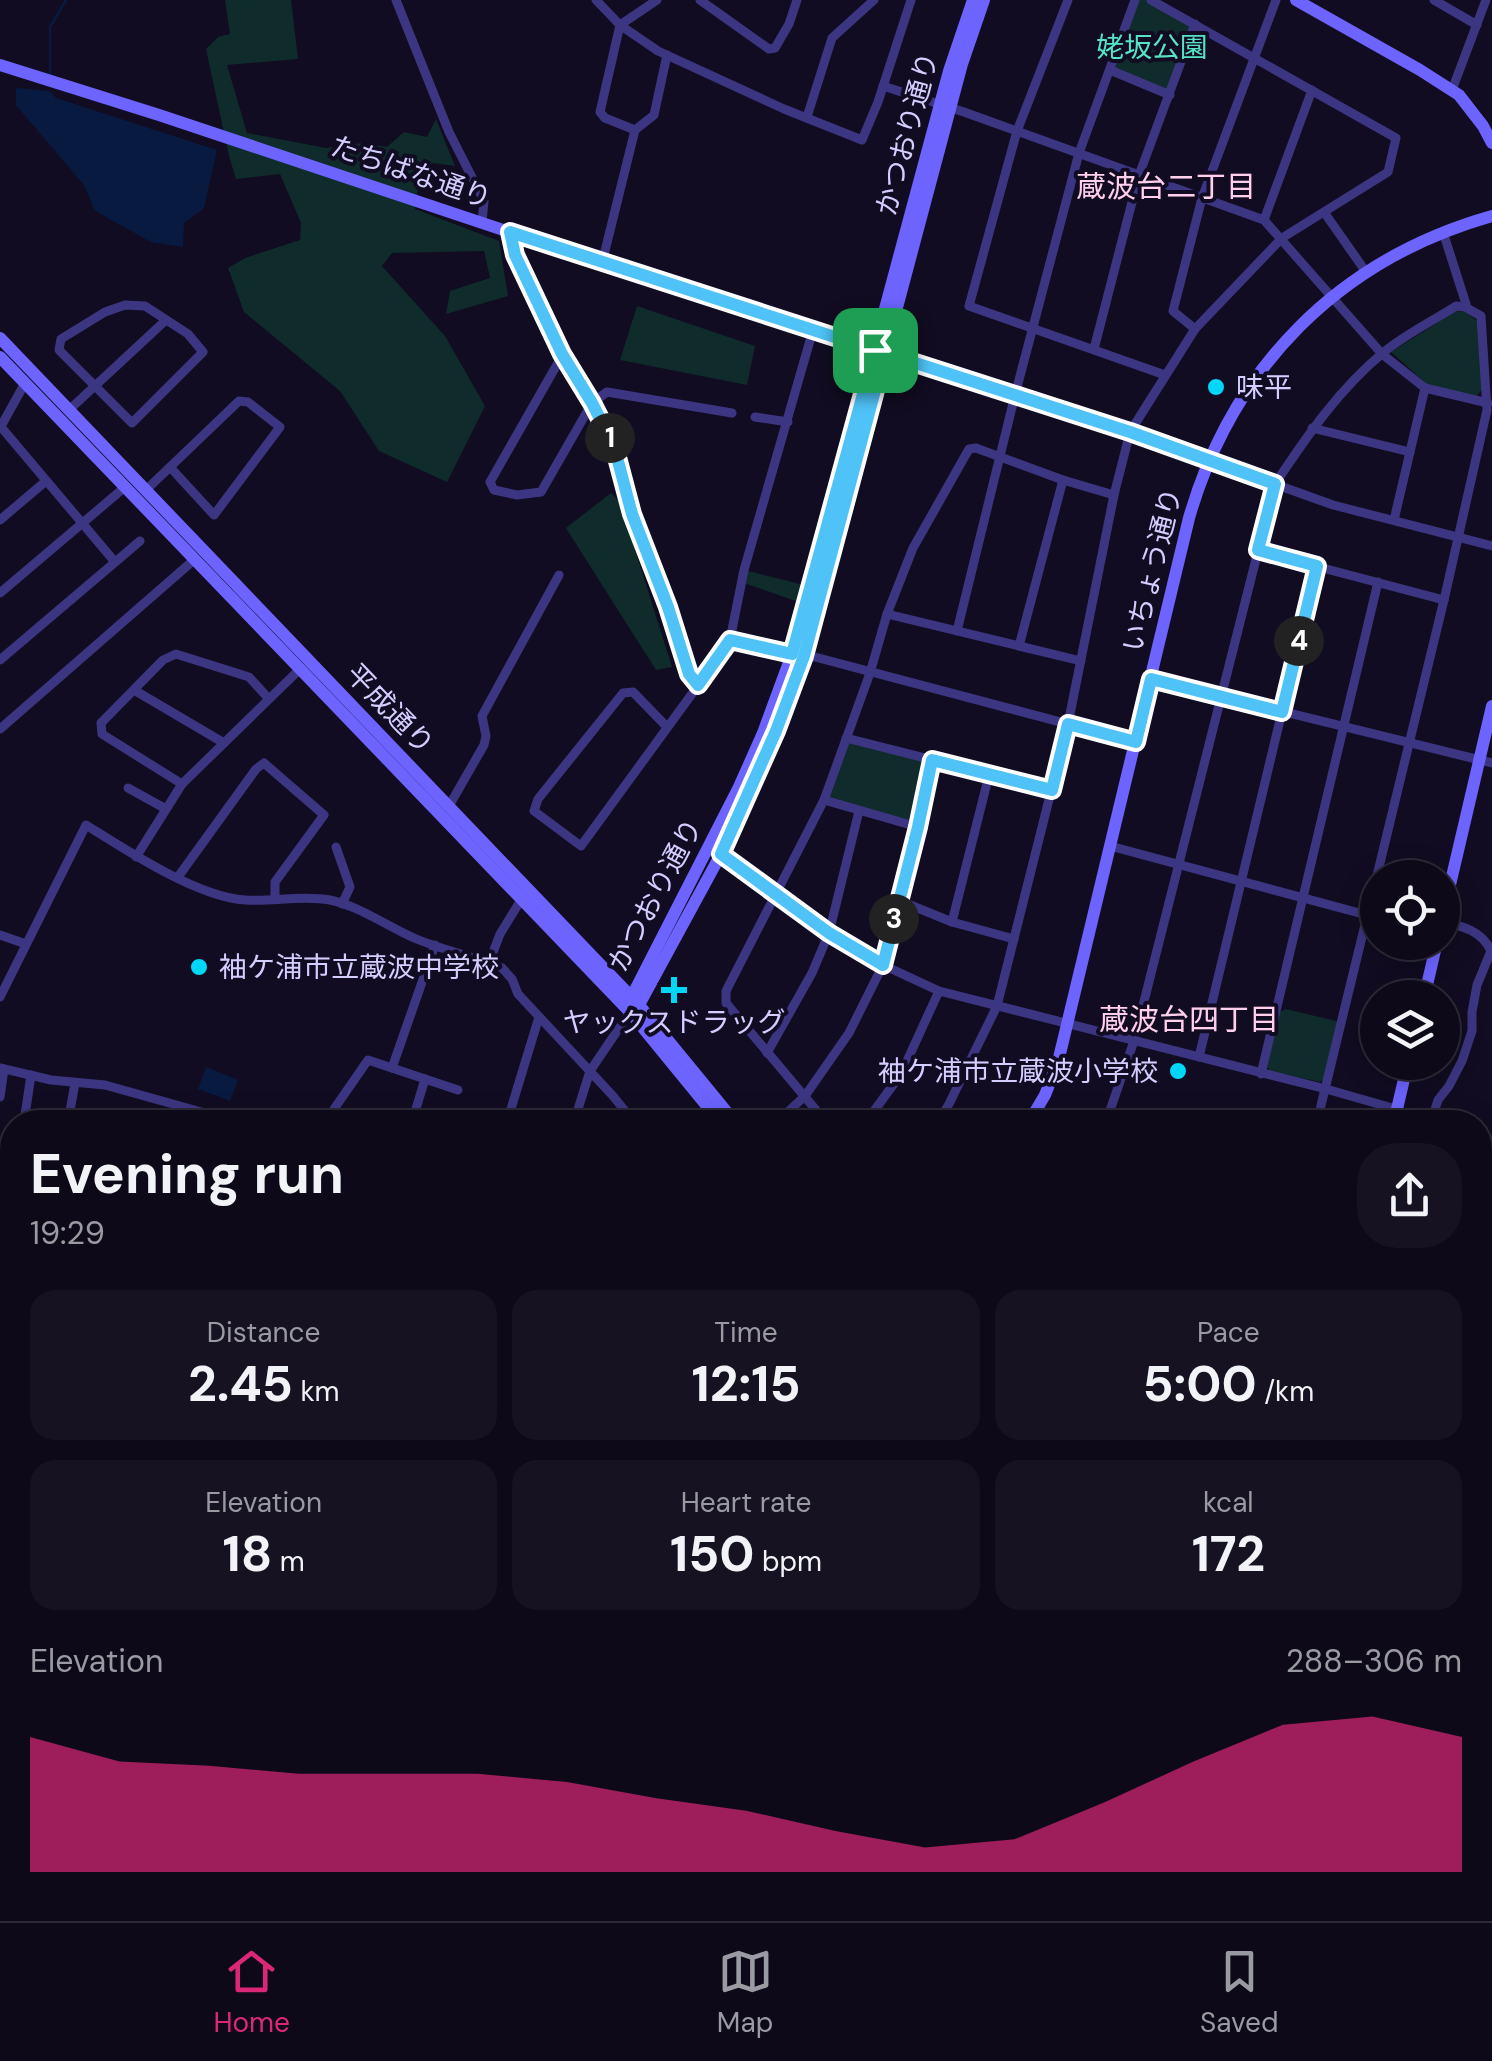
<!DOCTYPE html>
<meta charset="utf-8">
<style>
body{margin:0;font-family:"DM Sans","Noto Sans JP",sans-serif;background:#161222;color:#f1f3f6;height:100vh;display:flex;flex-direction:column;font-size:38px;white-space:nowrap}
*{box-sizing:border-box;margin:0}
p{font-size:32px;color:#9a9aa2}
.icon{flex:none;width:55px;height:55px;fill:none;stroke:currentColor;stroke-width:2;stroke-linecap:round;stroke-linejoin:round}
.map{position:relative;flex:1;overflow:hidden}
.side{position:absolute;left:0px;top:1110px;width:1492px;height:812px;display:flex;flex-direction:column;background:#0d0919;border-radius:40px 40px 0 0;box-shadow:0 5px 25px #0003,0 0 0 2px #2d2a38}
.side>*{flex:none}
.controls{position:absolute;left:1360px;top:860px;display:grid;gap:20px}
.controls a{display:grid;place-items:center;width:100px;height:100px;border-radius:50%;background:#0d0919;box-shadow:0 5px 25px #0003,0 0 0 2px #2d2a38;font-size:50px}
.pin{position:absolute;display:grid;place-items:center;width:85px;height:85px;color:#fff;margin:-42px;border-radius:20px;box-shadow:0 5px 15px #0006}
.km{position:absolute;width:50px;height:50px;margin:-25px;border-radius:50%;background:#222;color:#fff;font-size:28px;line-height:50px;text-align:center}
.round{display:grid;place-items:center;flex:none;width:105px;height:105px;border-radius:40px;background:#161222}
.head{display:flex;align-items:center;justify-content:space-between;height:170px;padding:0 30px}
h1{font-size:55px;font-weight:700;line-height:75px}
.figures{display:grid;grid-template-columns:repeat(3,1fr);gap:15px;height:170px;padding:10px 30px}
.figures div{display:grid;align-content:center;border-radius:25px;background:#161222;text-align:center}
.figures b{font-size:50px;font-weight:700}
.figures small{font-size:28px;font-weight:400}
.figures p{font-size:28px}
.chart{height:280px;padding:20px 30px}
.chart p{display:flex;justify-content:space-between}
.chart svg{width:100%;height:180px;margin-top:10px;fill:#db2777;opacity:.7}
.tabs{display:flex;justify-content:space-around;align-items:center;height:140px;border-top:2px solid #2d2a38;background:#0d0919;font-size:28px;color:#9a9aa2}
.tabs a{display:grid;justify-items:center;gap:5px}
.tabs .selected{color:#db2777}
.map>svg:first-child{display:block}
</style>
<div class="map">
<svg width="1492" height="1921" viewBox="0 0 1492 1921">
<rect width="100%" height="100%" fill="#110c21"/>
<g fill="#0f2b2b">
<path d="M225,0h66l7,59 -71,6 20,68 79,15 36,-5 25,4 17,-15 23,5 9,-18 19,47 -22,-3 -14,17 -4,29 84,32 9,55 -62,18 4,-23 40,-13 -6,-27 -92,2 -10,13 63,70 40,70 -38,76 -68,-31 -39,-60 -96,-79 -16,-44 17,-10 55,-18 1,-17 -21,-49 -44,5 -7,-23 -23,-107 12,-12 12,-3z"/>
<path d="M1135,0h16l44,24 -25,71 -60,-25z"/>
<path d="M637,306l118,40 -8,39 -127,-25z"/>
<path d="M1456,311l9,1 13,9 5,67 -7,9 -48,-12 -37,-33z"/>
<path d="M611,493l9,9 52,165 -16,3 -90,-142z"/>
<path d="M744,570l68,17 -5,18 -66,-23z"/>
<path d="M846,738l86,22 -14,67 -94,-27z"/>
<path d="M1286,1009l50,12 3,4 -12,53 -7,4 -50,-11 -3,-4 12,-55z"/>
<path d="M0,1544l12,3v133l-12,-8 6,-26 -6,-3z"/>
</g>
<g fill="#081a3f">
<path d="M16,88l34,3 6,7 161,52 -13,58 -20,15 -1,24 -32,-5 -56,-31 -11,-26 -68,-80z"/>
<path d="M206,1067l32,13 -8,21 -32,-12z"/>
</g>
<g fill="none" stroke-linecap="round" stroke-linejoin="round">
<g stroke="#081a3f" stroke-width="2.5">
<path d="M50,77v-50l16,-27"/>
<path d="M1480,1631l12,-12"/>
<path d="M1084,1921l24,-11"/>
</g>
<g stroke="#3c3682" stroke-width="9">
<path d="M396,0l53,132 35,69 -2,21"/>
<path d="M596,0l24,25 38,26 126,58 78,31 16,-38 33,-102"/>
<path d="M700,0l69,49 6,-1 14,-24 8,-24"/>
<path d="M1068,0l-51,131 -48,175 196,69"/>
<path d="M1434,0l43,25"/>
<path d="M1110,70l60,25"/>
<path d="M883,86l81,26 300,108 118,134 43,34 63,15"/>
<path d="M1452,90l34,-90"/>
<path d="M807,117l25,-79 42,-38"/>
<path d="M635,130l-30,-12 -5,-6 20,-87 37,-25"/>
<path d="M1324,212l42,60"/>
<path d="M1264,220l48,-130"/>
<path d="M510,232l5,23 48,99 52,92 17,69 36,92 21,67 9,11"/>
<path d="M1443,232l23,72 -1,3"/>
<path d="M602,263l33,-133 19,-15 13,-60"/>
<path d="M125,305l20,1 43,28 15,18 -71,71 -73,-73 2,-11 44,-27z"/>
<path d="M1195,329l-22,-18 29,-113 74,-198"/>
<path d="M1094,349l45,-174 56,-151"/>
<path d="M885,353l245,79 203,73 159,41"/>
<path d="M563,354l-73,128 4,8 23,5 24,-3 51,-89 15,-11 125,21"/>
<path d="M69,410l97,-90"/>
<path d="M755,417l33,5"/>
<path d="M1,427l114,135"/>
<path d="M0,428l25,-45"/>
<path d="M1312,428l98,24"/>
<path d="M146,490l93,-89 9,1 32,25 -66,88 -44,-48"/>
<path d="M0,520l46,-39"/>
<path d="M1394,520l31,-132"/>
<path d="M1258,551l186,49"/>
<path d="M0,593l125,-106"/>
<path d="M887,614l194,47"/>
<path d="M957,631l58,-236 64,-242 56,-153"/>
<path d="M730,640l52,13 33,4 321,85"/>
<path d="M1019,646l44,-166"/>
<path d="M0,660l140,-119"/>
<path d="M1151,679l341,84"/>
<path d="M134,690l90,53"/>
<path d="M667,727l-34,-35 -10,1 -85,106 -4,12 47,35 132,-181 17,-25 14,-70 69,-240"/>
<path d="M0,729l195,-170"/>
<path d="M846,738l206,52"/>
<path d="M182,784l-80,-50 -1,-11 62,-63 13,-6 73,23 20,22"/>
<path d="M128,788l38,21"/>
<path d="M824,800l94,27"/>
<path d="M449,806l35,-61 2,-9 -4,-20 77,-141"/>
<path d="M1110,846l268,72"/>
<path d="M336,847l14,40 -8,17"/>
<path d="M710,847l119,86 54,32 56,26 387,98 63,18 39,15"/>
<path d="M136,857l46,-73 118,-115"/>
<path d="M178,877l78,-108 8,-6 60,52 -49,67v16"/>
<path d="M898,900l54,22 62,17"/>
<path d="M952,922l37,-147"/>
<path d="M0,935l26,9"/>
<path d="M489,963l11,-29 21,-34"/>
<path d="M0,997l86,-172c40,25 111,72 159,75 28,2 56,-5 85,0 29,6 57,26 84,38 28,12 59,18 88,30l10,11 6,15 95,102 21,26"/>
<path d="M767,1053l45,-80 17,-40 30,-122"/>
<path d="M1199,1057l118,-491"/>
<path d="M0,1068l51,12 54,5 132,37"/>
<path d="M392,1068l66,22"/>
<path d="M1261,1074l117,-492"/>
<path d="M0,1097l4,-28"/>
<path d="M24,1122l7,-47"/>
<path d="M68,1122l7,-39"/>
<path d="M325,1122l43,-62 24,8 43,-123"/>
<path d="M412,1122l13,-43"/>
<path d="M507,1122l32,-105"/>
<path d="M574,1122l16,-51 40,-59"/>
<path d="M777,1122l28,-26 44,-63 34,-68 35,-138 14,-67"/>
<path d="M826,1122l-100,-119v-12l98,-191 46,-127 17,-59 26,-66 56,-99 7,-1 87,32 51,15"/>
<path d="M866,1122l35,-48 38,-83"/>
<path d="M938,1122l11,-18 48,-98 71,-282 46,-229 16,-63 65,-103 87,-91 106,-66 8,-34 -245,-138"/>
<path d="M1106,1122l28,-81 141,-557c32,-48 64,-95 109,-132 22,-18 49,-31 72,-46l9,1 16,9 6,94 -43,190 -127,522"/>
<path d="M1431,1122l7,-22 11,-14 13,-25 10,-30v-19l5,-27 14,-34c-9,-20 -28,-25 -49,-29"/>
<path d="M1480,1145l12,6"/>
<path d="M12,1195l-7,46 2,8 5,2"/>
<path d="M1480,1300l12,11"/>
<path d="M1480,1394l12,10"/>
<path d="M1480,1442l12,-11"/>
<path d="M1480,1528l12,13"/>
<path d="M1480,1529l12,-11"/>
<path d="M1480,1612l12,-12"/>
<path d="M1480,1637l12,-12"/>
<path d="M1480,1785l12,-13"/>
<path d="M0,1845l12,-8"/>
<path d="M0,1871l12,22"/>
<path d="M1480,1885l12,-14"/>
<path d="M1480,1894l12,10"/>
<path d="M98,1910l10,11"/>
<path d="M671,1910l15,11"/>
<path d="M1050,1910l10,11"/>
<path d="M1319,1910l2,11"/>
<path d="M0,1916l13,-6"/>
<path d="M71,1921l12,-11"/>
<path d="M302,1921l10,-11"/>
<path d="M454,1921l7,-11"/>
<path d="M692,1921l11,-11"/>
<path d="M886,1921l18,-11"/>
<path d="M1069,1921l24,-11"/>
<path d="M1106,1921l23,-11"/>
<path d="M1290,1921l6,-11"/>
</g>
<g stroke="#6d64ff" stroke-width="12">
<path d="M1296,0l124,70 39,25 24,31 9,17"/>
<path d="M0,65l159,50 443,148 280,89"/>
<path d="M0,338l639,667 96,117"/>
<path d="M0,357l630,655 90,110"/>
<path d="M1442,919l50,-213"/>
<path d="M1424,998l13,-56"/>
<path d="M630,1000l109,-213 24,-54 29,-79 157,-583 24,-71"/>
<path d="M630,1012l9,-7 82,-151 54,-123 29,-75 158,-592 22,-64"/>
<path d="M1029,1122l16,-27 13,-33 131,-544c44,-152 151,-259 303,-302"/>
<path d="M1394,1122l14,-60"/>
<path d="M1480,1704l12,-17"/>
<path d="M560,1910l15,11"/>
<path d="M1381,1910l11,11"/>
<path d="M1395,1910l12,11"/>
<path d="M362,1921l9,-11"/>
<path d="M801,1921l11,-11"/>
<path d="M1246,1921l14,-11"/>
</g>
</g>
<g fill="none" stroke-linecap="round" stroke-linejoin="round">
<g stroke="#fff" stroke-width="20">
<path id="route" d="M875,350l-83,304 -62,-14 -32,45 -9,-11 -21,-67 -36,-93 -18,-68 -22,-43 -30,-49 -47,-99 -5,-23 365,118 10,3 -81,303 -28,75 -55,123 108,79 54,32 35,-138 14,-67 120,30 16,-66 68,18 15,-63 131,33 35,-146 -59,-16 17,-66 -145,-52 -255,-82"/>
</g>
<use href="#route" stroke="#4fc3f7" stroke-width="12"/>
</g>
<g fill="#00d7f8" stroke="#110c21" stroke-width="4">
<circle cx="1216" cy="387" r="10"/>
<circle cx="199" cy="967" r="10"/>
<path d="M669 975h10v10h10v10h-10v10h-10v-10h-10v-10h10z"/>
<circle cx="1178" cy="1071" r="10"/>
</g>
<g text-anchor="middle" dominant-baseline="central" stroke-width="8" stroke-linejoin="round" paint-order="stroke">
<g font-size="28" fill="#56e2c4" stroke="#110c21">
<text x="1152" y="47">姥坂公園</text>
</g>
<g font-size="28" fill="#d4cdff" stroke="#110c21">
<text transform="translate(907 134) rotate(-75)">かつおり通り</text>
<text transform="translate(411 172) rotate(19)">たちばな通り</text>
<text transform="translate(1152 570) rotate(-76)">いちょう通り</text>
<text transform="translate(390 709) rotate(46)">平成通り</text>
<text transform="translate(655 895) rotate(-62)">かつおり通り</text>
</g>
<g font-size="28" fill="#d4cdff" stroke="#110c21" text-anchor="start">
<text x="1236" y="387">味平</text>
<text x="219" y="967">袖ケ浦市立蔵波中学校</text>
<text x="674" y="1022" text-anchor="middle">ヤックスドラッグ</text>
<text x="1158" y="1071" text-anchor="end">袖ケ浦市立蔵波小学校</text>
</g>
<g font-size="30" fill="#ffcfec" stroke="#110c21">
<text x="1166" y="186">蔵波台二丁目</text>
<text x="1189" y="1019">蔵波台四丁目</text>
</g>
</g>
</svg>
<div class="controls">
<a><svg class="icon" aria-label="locate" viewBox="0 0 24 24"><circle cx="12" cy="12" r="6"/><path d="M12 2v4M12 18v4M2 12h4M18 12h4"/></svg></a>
<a><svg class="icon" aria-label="layers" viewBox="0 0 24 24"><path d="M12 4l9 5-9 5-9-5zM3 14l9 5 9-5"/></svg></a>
</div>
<div class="pin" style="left:875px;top:350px;background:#1e9e55"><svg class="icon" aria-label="arrive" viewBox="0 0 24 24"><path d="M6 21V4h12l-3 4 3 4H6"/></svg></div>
<b class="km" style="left:610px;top:438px">1</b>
<b class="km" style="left:894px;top:919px">3</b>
<b class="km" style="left:1299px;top:641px">4</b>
<section class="side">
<div class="head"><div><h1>Evening run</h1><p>19:29</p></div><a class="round"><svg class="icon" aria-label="share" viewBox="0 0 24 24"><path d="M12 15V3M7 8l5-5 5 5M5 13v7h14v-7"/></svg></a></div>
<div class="figures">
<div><p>Distance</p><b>2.45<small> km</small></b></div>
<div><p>Time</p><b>12:15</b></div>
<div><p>Pace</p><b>5:00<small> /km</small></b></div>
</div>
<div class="figures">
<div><p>Elevation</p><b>18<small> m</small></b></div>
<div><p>Heart rate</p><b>150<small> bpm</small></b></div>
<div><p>kcal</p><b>172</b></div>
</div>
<div class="chart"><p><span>Elevation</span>288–306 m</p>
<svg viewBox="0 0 160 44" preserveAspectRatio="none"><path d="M0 44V11L10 17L20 18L30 20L40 20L50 20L60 22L70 26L80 29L90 34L100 38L110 36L120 27L130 17L140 8L150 6L160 11V44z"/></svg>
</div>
</section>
</div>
<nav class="tabs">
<a class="selected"><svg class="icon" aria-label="home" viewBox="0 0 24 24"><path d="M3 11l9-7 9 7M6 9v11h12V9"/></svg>Home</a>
<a><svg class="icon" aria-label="map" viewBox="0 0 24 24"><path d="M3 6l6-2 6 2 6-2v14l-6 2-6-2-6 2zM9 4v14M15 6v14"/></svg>Map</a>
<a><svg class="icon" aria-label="saved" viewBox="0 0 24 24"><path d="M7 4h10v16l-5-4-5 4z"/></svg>Saved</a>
</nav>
